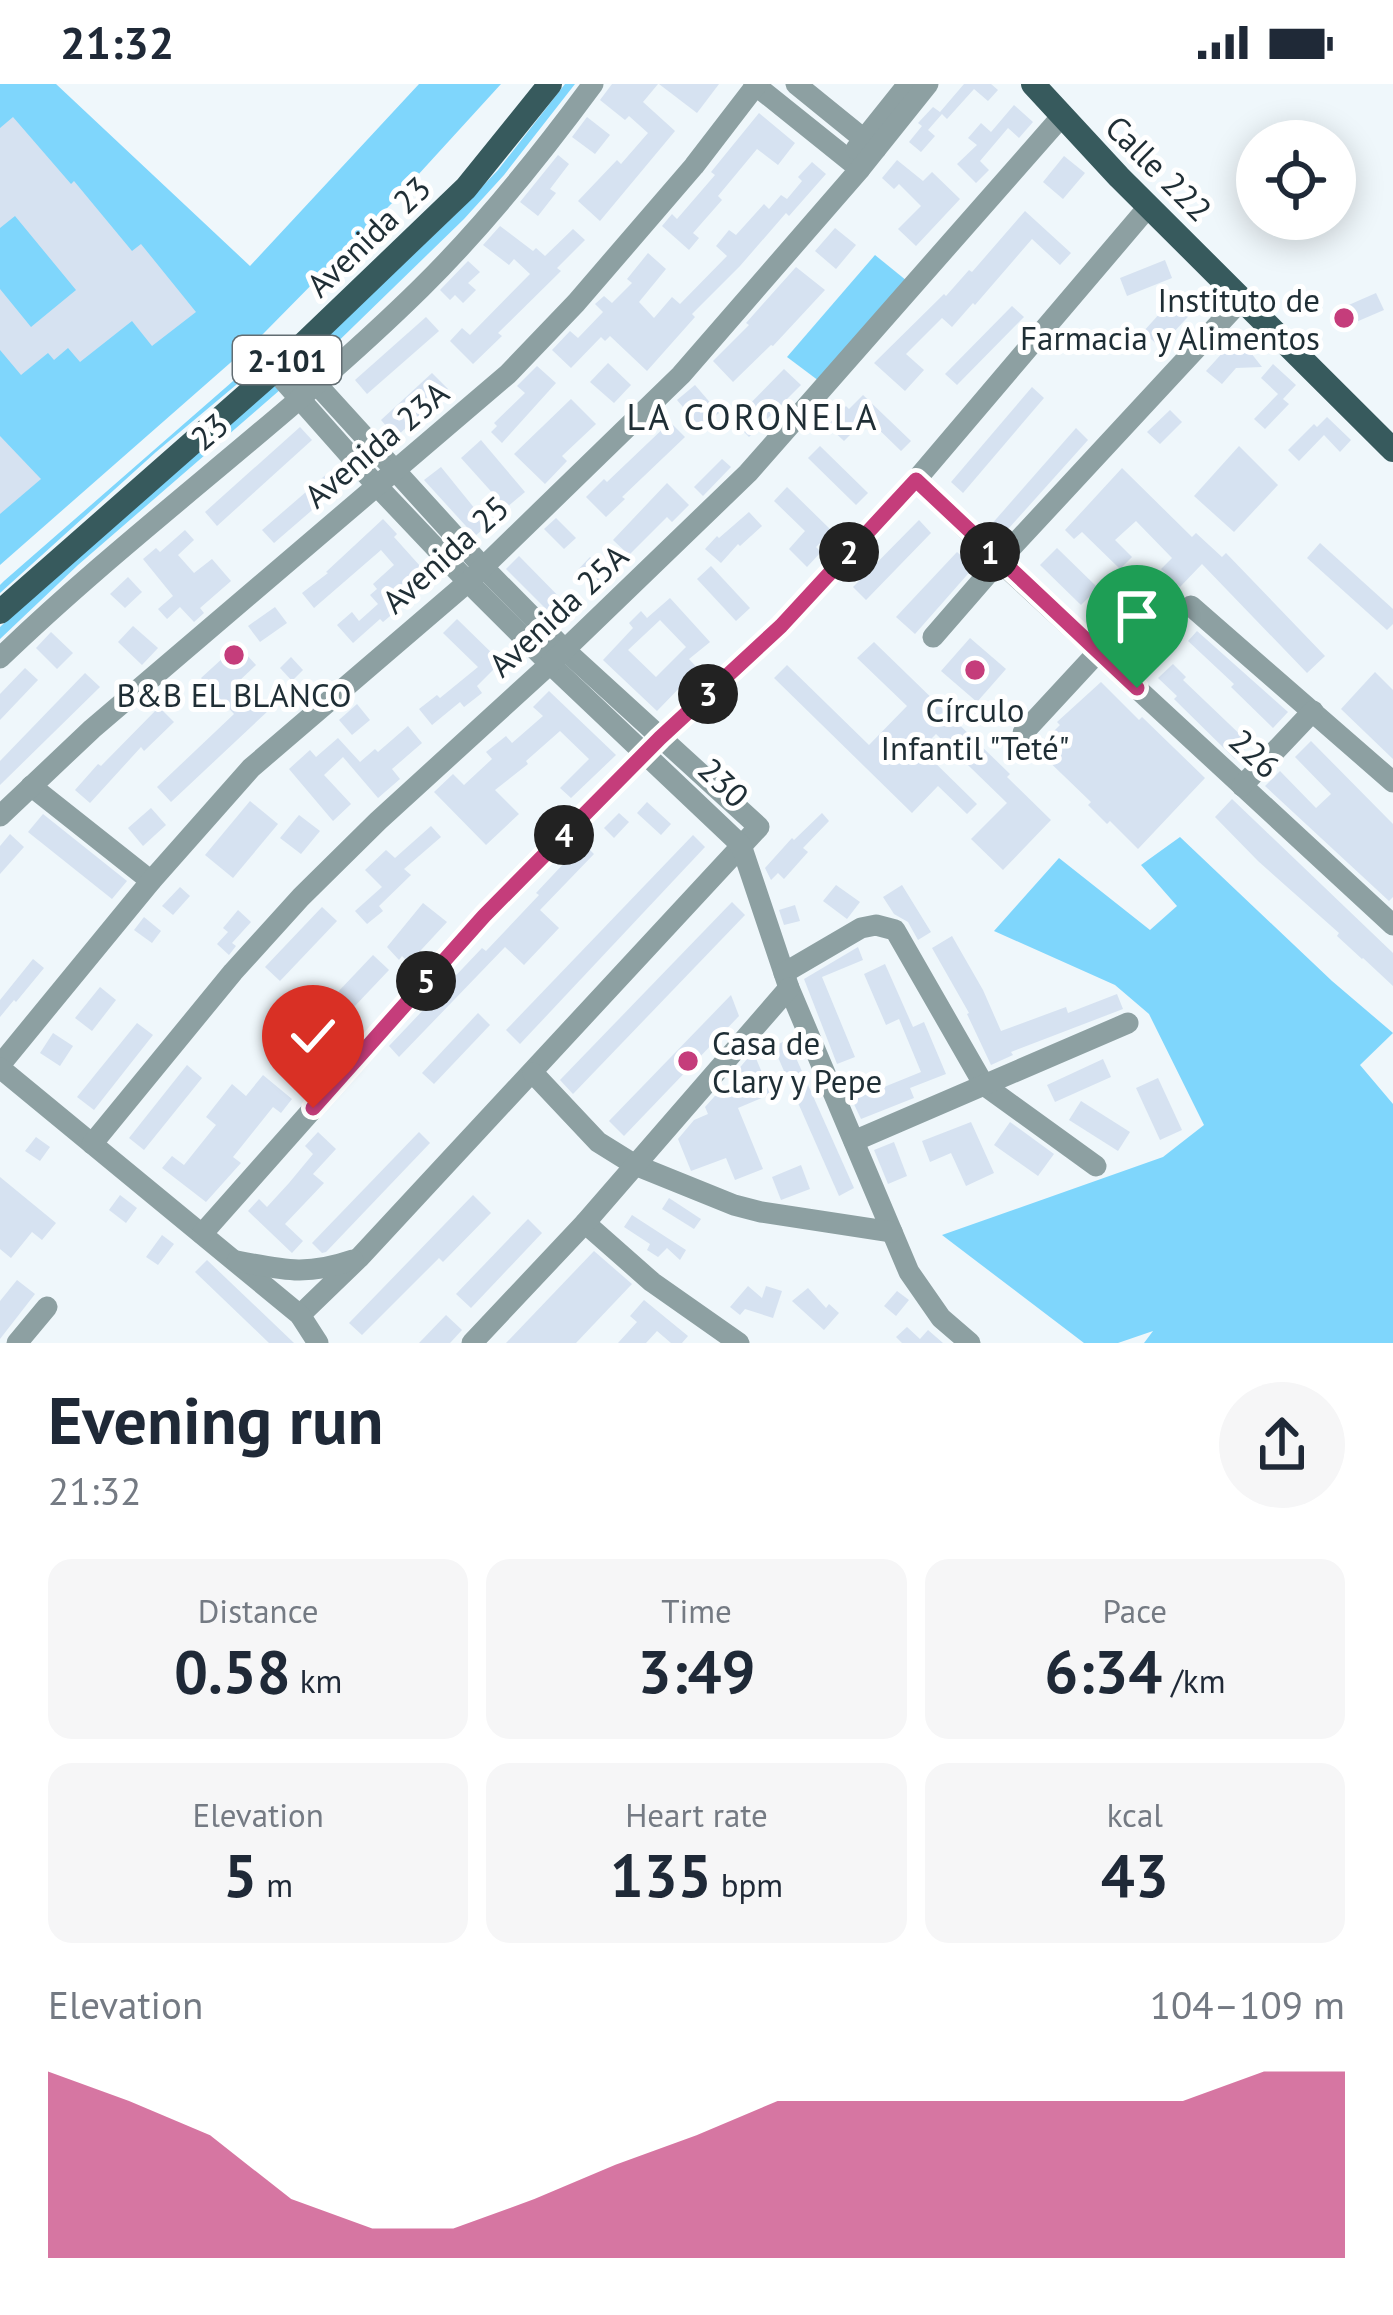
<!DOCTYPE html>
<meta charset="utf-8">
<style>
body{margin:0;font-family:"PT Sans",sans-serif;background:#f6f6f7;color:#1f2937;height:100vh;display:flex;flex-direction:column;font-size:45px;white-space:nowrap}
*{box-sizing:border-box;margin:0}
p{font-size:39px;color:#747a83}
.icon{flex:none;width:66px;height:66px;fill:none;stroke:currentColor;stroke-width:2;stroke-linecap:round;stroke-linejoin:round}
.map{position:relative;height:1259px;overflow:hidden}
.details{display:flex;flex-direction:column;background:#fff;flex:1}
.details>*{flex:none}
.tools{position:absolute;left:1236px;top:36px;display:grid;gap:24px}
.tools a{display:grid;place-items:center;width:120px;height:120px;border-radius:50%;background:#fff;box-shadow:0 6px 30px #0003;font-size:60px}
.pin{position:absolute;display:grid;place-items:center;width:102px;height:102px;color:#fff;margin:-123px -51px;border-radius:50% 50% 50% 0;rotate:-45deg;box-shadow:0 0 12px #0007}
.pin .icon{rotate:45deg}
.km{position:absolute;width:60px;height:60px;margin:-30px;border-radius:50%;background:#222;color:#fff;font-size:33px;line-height:60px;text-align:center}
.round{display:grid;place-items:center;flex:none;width:126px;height:126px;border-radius:63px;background:#f6f6f7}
.overview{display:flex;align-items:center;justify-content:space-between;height:204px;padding:0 48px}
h1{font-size:66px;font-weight:600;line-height:90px}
.metrics{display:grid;grid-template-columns:repeat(3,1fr);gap:18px;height:204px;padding:12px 48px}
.metrics div{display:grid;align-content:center;border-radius:24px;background:#f6f6f7;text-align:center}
.metrics b{font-size:60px;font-weight:600}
.metrics small{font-size:33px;font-weight:400}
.metrics p{font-size:33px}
.chart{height:336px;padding:24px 48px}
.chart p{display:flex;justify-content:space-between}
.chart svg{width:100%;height:216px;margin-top:12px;fill:#c53d7b;opacity:.7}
.status{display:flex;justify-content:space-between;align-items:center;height:84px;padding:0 60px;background:#fff;direction:ltr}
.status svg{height:33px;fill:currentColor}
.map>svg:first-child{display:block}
</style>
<div class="status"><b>21:32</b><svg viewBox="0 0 49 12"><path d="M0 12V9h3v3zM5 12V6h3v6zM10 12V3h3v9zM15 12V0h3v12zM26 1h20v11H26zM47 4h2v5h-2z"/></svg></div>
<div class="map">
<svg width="1393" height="1259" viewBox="0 0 1393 1259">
<rect width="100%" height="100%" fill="#eff7fb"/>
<g fill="#7fd6fc">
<path d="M0,0h56l194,182 169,-182h82l-105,115 -133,135 -263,231z"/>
<path d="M565,0h10l-71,91 -40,44 -145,141 -4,2 -7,-2v-5l149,-142 41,-43z"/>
<path d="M875,171l32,26 -88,100 -32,-24z"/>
<path d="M256,277l4,4 -104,87 -156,141v-8l4,-4z"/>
<path d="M275,299l6,6 -203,176 -78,74v-12l72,-68z"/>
<path d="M1180,753l152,144 61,52 -33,32 33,39v239h-249l9,-12 -35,12h-34l-142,-108 221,-78 41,-32 -55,-111 -34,-29 -121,-54 65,-73 91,72 27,-24 -36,-41z"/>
</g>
<g fill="#d6e2f1" fill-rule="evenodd">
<path d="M612,0h46l-15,18 32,29 -75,90 -22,-20 39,-41 4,4 27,-31 -19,-17 -4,4 -25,-20z"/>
<path d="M659,0h60l-22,29z"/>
<path d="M964,0h27l7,6 -10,11 -14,-12 -27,30 -5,-5 -14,16 7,6 -14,16 -12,-10 13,-16 -4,-3 15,-16 7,5z"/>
<path d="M1014,21l19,17 -14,16 -11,-10 -28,33 9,9 -13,13 -19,-19 20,-19 -9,-7 13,-15 10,9z"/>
<path d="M759,29l36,30 -17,22 -21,-16 -39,47 4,4 -29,33 6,5 -10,12 -27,-24 10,-12 5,5 38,-44 -4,-3z"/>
<path d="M13,33l58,67 3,-3 58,70 9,-7 55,68 -44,34 -20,-25 -52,41 -12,-14 -14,12 -6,-7 -27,22 -21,-25v-61l31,38 45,-37 -61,-74 -15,12v-100z"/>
<path d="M587,33l23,18 -15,19 -23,-17z"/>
<path d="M558,71l11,9 -19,25 6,4 -18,23 -18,-14z"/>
<path d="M1064,72l21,17 -22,26 -20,-17z"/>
<path d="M897,76l26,21 9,-9 28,27 -44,47 -18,-17 23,-23 -22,-22 -5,5 -12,-11z"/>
<path d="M812,78l14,12 -37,42 -3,-3 -46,53 -48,48 3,3 -48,54 -37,-35 -5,5 -4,-4 -30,31 -19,-18 18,-19 8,7 25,-26 -8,-8 9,-8 8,7 20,-20 -5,-4 21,-26 18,16 -27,33 15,16 18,-21 8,7 47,-48 -11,-10 13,-16 7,5 28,-31 5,5 12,-14 6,4 15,-18 -4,-4z"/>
<path d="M1025,127l46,42 -11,12 -28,-26 -57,66 -2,-2 -21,24 -10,-9 -36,36 18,16 -19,21 -31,-28 70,-69 2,2 23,-26 3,2z"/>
<path d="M500,142l33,25 3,-3 9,8 28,-27 12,11 -28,28 4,3 -63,62 4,3 -29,28 -23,-23 12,-13 8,7 60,-61 -16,-15 -5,6 -26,-20z"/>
<path d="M835,144l21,17 -20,24 -21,-18z"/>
<path d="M1165,176l7,18 -45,18 -7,-18z"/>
<path d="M468,177l12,11 -12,11 8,7 -13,13 -8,-8 -5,5 -10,-10z"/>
<path d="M796,183l29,23 -52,56 -2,-1 -38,37 -20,-21 36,-36 -3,-2z"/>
<path d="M1180,207l17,16 -37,40 -17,-15z"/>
<path d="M1376,209l8,17 -42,18 -7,-17z"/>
<path d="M1012,222l12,11 -67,68 -12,-11z"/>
<path d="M426,233l13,14 -72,63 -12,-14z"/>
<path d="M1225,266l26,3 11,14 -26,1 -14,16 -16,-13z"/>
<path d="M608,279l23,22 -17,18 -24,-21z"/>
<path d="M1273,280l23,21 -13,14 6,5 -24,25 -11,-10 24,-25 -17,-16z"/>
<path d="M537,282l19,17 -54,60 -11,-11 6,-6 -3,-3 31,-30 -8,-7z"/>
<path d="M784,285l17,16 -52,52 -16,-16z"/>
<path d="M432,289l16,16 -52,48 -15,-17z"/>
<path d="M695,301l24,28 -18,15 -24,-28z"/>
<path d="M1032,303l12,11 -81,95 -12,-11z"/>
<path d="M863,311l48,46 -10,10 -34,-33 -23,23 -17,-16 19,-19 3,3z"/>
<path d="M571,315l25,25 -34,32 5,5 -22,23 -31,-30z"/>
<path d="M1170,326l12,12 -22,22 -13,-12z"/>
<path d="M1327,333l24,23 -11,12 -16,-17 -25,26 -11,-11 26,-26 3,3z"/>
<path d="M670,338l15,15 -63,60 3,2 -19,18 -20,-20 18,-18 3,3z"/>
<path d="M300,343l12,13 -95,86 -12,-14z"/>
<path d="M1076,344l12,12 -87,97 -11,-11z"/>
<path d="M0,352l41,43 -41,35z"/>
<path d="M481,356l44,52 -19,16 -45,-50z"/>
<path d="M820,362l48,47 -12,12 -48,-47z"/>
<path d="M1239,362l39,39 -44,47 -40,-36z"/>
<path d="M722,375l9,8 -28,29 -9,-9z"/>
<path d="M336,382l12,13 -74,64 -12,-13z"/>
<path d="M441,383l47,58 -13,11 -51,-56z"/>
<path d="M1122,384l70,69 4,-4 26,24 4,-4 99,103 -18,17 -105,-109 -22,23 -19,-18 11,-11 -36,-37 -21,19 17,17 -12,12 -38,-37 -8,7 -9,-9z"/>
<path d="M667,399l22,22 -17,17 -5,-5 -38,38 -16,-15z"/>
<path d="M787,403l45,44 -16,16 5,5 -14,15 -18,-18 16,-18 -31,-30z"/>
<path d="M749,428l13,14 -22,20 -2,-2 -17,19 -16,-14 12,-13 2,2z"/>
<path d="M556,434l20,20 -12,11 -20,-20z"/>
<path d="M383,435l14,15 -3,3 35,39 -25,21 4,4 -25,21 -3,-3 -27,24 -16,-18 15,-13 7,9 19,-17 -8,-9 7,-6 -4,-5 21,-19 -13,-15 -67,58 -12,-15 26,-20 -2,-1z"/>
<path d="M919,436l12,13 -65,67 -13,-13z"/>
<path d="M185,446l9,10 -16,15 16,18 18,-14 19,22 -31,27 4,5 -10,9 -14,-15 -13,12 -9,-10 15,-13 -30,-37 13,-11 4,4z"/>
<path d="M1320,459l73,66v15l-6,6 -80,-72z"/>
<path d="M1057,464l41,40 -17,17 -41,-40z"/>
<path d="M957,468l17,15 -59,67 -19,-17z"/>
<path d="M519,472l55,56 -14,11 -54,-54z"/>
<path d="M590,473l18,17 -15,16 -18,-17z"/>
<path d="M711,482l39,42 -14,13 -39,-42z"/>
<path d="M128,493l14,15 -17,16 -15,-14z"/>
<path d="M1140,504l43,42 -17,17 -42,-42z"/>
<path d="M670,514l40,44 -21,17 11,12 -11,11 -2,-2 -30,31 -54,-51 30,-32 -4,-5 12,-12 6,7zM660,536l26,27 -30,30 -28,-27z"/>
<path d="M275,523l12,16 -27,19 -12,-16z"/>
<path d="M457,535l44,43 -24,24 5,7 -18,14 -4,-5 -28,23 -13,-16 18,-14 3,3 38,-31 -35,-34z"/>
<path d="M133,542l25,22 -16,17 -24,-23z"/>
<path d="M1197,547l91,81 -15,16 -42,-41 3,-3 -46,-43z"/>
<path d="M51,548l22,21 -16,16 -21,-21z"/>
<path d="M970,554l36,31 -29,33 -36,-31z"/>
<path d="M234,557l22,24 -19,18 14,15 3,-3 15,15 -98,92 -14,-15 77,-73 -33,-36 23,-21 -4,-3z"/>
<path d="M874,558l136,132 -3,3 44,43 -48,50 -32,-31 36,-36 -71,-69 -15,15 56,55 -10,10 -29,-28 -26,27 -138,-135 13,-13 82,80 38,-39 -50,-48z"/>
<path d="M291,573l12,13 -11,11 -12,-13z"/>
<path d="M1173,580l13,13 -3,3 67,64 -15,15 -61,-60 3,-3 -19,-18z"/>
<path d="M25,584l13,12 -38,40v-26z"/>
<path d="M1375,588l18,18v69l-52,-50z"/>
<path d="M85,589l15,14 -100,98v-24z"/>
<path d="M1101,598l38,38 3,-3 63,61 -67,71 -28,-28 -3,3 -19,-19 3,-3 -55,-53 24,-24 -3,-3z"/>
<path d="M549,607l67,64 -45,43 -11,-10 29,-29 -29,-28 -34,30 2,3 -33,26 24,24 -33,31 -52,-53 19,-18 11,11 28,-26 -6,-7 20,-16 6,7 31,-27 -10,-9z"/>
<path d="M357,620l13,16 -18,15 -13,-15z"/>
<path d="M159,623l15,15 -30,29 -3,-4 -51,56 -15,-13 23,-26 3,2z"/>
<path d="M408,642l14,17 -30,26 8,10 -22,19 -35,-41 -19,18 27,29 -18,17 -44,-52 21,-19 6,7 22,-19 22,24 15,-13 3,3z"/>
<path d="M1311,657l82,83v73l-4,4 -124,-115 15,-15 36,37 15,-14 -36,-37z"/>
<path d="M1232,715l161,154v33l-30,-28 -1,1 -25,-23 2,-3 -81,-72 -43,-44z"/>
<path d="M250,717l28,23 -45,54 -28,-23z"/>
<path d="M647,718l24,22 -10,11 -24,-22z"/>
<path d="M151,724l15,17 -23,21 -15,-18z"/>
<path d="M619,729l10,9 -15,16 -10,-10z"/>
<path d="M822,729l7,8 -26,27 5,4 -24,27 -6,-6 -7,7 -6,-12 27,-30 2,2z"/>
<path d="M43,730l84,67 -15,18 -84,-67z"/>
<path d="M299,731l21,16 -19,23 -21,-16z"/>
<path d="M431,742l10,11 -37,32 7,6 -32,31 4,5 -16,13 -12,-13 27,-24 -17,-17 21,-20 9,8z"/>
<path d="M10,750l14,13 -24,27v-28z"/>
<path d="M693,751l12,12 -185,197 -14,-14z"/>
<path d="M583,759l11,11 -54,56 19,18 -35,37 -19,-18 -106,110 -10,-11 93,-98 4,3 53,-56 -3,-2z"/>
<path d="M836,801l24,17 -13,17 -24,-18z"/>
<path d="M902,801l29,47 -13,8 -10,-18 -14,-8 -11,-17z"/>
<path d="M180,803l10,9 -17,19 -11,-9z"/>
<path d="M732,818l13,13 -172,179 -13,-14z"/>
<path d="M423,819l24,19 -38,41 -7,-7 -3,4 -12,-13z"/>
<path d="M795,821l5,16 -16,4 -5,-15z"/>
<path d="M322,823l15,14 -57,60 -15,-14z"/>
<path d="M238,826l13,12 -19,21 4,3 -7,9 -12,-11 11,-12 -5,-4z"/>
<path d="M144,833l17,14 -9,12 -18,-13z"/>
<path d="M952,852l31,54 18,41 65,-24 2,6 49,-19 6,15 -112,43 2,3 -22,10 -24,-51 2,-1 -37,-65z"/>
<path d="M858,863l5,13 -41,17 33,80 -18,7 -33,-85z"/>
<path d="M373,871l16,15 -55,58 -16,-15z"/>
<path d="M33,875l11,9 -28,34 -2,-2 -14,17v-17z"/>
<path d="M885,880l28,63 11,-5 22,52 -36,14 4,10 -53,21 -9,-19 69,-28 -22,-53 -13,6 -22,-51z"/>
<path d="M100,903l16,13 -24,31 -17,-13z"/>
<path d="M731,911l8,21 -115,120 -15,-15z"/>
<path d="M478,929l12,12 -56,59 -12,-11z"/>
<path d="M137,939l16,12 -59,75 -17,-13z"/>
<path d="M53,949l20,13 -13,20 -20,-13z"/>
<path d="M788,956l66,148 -15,8 -66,-150z"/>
<path d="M755,972l16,38 -33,14 25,61 -28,11 -9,-22 -35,13 -13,-32 16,-19 14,-6 -3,-7 17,-19 13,-5 -3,-6 15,-18z"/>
<path d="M1103,975l8,18 -56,25 -8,-17z"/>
<path d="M187,981l15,13 -58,72 -15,-12z"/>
<path d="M263,991l29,24 -11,14 -8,-6 -40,50 8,6 -35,39 -44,-34 10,-12 12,9 32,-40 -10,-8 26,-33 14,12z"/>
<path d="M1158,994l24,52 -22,10 -24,-52z"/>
<path d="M1081,1017l49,31 -12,19 -49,-31z"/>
<path d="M971,1038l23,51 -28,13 -15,-33 -21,9 -8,-21z"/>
<path d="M1010,1038l44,32 -16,22 -44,-31z"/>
<path d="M318,1048l18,17 -23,25 11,9 -39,41 18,17 -11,12 -44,-42 11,-12 8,8 22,-24 24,-29 -8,-8z"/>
<path d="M419,1048l11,11 -104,109 -4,1 -10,-10z"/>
<path d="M36,1053l14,10 -10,14 -15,-10z"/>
<path d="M894,1058l13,34 -19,8 -14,-34z"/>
<path d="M801,1081l9,24 -29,11 -9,-23z"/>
<path d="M0,1093l56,46 -14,17 -10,-8 -21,26 -11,-9z"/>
<path d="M120,1111l17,13 -11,15 -17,-13z"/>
<path d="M473,1111l18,18 -48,49 -4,-4 -77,77 -13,-12z"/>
<path d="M669,1114l32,21 -7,10 -32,-20z"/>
<path d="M632,1131l54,35 -6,10 -13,-12 -9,9 -11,-7 3,-6 -26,-17z"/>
<path d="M528,1135l14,14 -71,75 -15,-14z"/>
<path d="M162,1151l12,9 -16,21 -12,-8z"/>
<path d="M594,1167l38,33 -56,59h-70z"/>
<path d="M207,1176l87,83h-25l-74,-71z"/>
<path d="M17,1196l18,14 -35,45v-38z"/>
<path d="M748,1202l14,12 4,-12 16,5 -9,27 -28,-9 -5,6 -10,-8z"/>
<path d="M808,1204l18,20 3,-4 10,9 -15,17 -32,-29z"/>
<path d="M897,1207l12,9 -13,16 -12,-10z"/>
<path d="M644,1216l44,36 -6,7h-11l-14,-12 -11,12h-28l19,-21 -7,-6z"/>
<path d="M446,1231l16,15 -12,13h-31z"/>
<path d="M907,1243l13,12 8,-9 15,13h-41l-6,-6z"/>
</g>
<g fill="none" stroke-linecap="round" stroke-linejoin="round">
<g stroke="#8da0a2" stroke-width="21">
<path d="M754,0l106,85"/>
<path d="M796,0l80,65"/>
<path d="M856,65l52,-65"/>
<path d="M291,272l192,211 82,83 194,177 -400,431 -59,57"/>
<path d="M275,287l102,115 91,96 82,82 191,181 48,143 120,284 32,46 29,25"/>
<path d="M916,396l83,81 394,364"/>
<path d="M1191,522l202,176"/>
<path d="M933,553l66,-76 244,-263"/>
<path d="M0,574c135,-130 288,-239 421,-370 64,-63 119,-132 172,-204"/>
<path d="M1023,649l75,-81"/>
<path d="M31,702l120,95"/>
<path d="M1242,702l71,-75"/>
<path d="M0,732l92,-87 416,-355 68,-71 118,-137 63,-82"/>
<path d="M784,889l77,-45 15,-3 19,5 89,155 112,81"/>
<path d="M0,981l151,-184 100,-113 217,-186 213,-207 179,-206 68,-85"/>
<path d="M0,984l300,247 18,28"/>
<path d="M533,989l65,69 37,23 99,40 27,7 131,20"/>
<path d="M854,1057l274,-118"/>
<path d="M92,1060l141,-172 68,-75 77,-76 172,-157 198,-191 314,-357"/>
<path d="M585,1139l67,59 87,61"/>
<path d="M202,1150l283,-319 175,-177 121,-112 135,-146 233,-274"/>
<path d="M237,1177c47,9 69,15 116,-1"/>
<path d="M17,1259l30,-36"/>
<path d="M472,1259l113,-120 204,-235"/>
</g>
<g stroke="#375a5d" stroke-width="24">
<path d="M1033,0l86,93 274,273"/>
<path d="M0,528l291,-256 175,-168 84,-104"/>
</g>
</g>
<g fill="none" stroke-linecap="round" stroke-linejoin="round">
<g stroke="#fff" stroke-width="24">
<path id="route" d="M313,1024l171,-192 176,-178 121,-112 135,-146 221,208"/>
</g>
<use href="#route" stroke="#c53d7b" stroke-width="15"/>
</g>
<g fill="#c53d7b" stroke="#fff" stroke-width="4.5">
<circle cx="1344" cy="234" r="12"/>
<circle cx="234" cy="571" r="12"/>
<circle cx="975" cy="586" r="12"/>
<circle cx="688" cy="977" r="12"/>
</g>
<g text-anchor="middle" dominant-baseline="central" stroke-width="10" stroke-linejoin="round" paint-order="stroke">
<rect fill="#fff" stroke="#626d72" stroke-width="3" x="233" y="252" width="108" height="48" rx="9"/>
<g font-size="30" font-weight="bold" fill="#1f2e35">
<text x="287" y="276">2-101</text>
</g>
<g font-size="33" fill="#1f2e35" stroke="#fff">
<text transform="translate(1159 84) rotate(45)">Calle 222</text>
<text transform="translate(368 152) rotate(-44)">Avenida 23</text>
<text transform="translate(209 347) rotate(-40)">23</text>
<text transform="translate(376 360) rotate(-40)">Avenida 23A</text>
<text transform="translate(445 470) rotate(-42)">Avenida 25</text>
<text transform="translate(558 526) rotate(-43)">Avenida 25A</text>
<text transform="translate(1255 669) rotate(43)">226</text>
<text transform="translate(724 698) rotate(44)">230</text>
</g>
<g font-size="33" fill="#1f2e35" stroke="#fff">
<text x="1320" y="215" text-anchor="end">Instituto de<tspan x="1320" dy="38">Farmacia y Alimentos</tspan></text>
<text x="234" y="610">B&amp;B EL BLANCO</text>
<text x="975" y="625">Círculo<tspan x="975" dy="38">Infantil "Teté"</tspan></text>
<text x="712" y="958" text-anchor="start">Casa de<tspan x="712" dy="38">Clary y Pepe</tspan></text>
</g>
<g font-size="36" letter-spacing="3" fill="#1f2e35" stroke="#fff">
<text x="753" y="332">LA CORONELA</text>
</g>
</g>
</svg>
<div class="tools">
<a><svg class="icon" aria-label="locate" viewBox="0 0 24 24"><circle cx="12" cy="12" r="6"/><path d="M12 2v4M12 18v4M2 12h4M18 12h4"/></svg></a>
</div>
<div class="pin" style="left:1137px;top:604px;background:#1e9e55"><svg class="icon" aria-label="arrive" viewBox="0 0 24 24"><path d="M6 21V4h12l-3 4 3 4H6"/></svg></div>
<div class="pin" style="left:313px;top:1024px;background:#d93025"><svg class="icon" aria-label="check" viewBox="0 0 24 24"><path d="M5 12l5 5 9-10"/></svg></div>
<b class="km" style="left:990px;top:468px">1</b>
<b class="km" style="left:849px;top:468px">2</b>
<b class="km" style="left:708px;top:610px">3</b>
<b class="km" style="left:564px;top:751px">4</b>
<b class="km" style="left:426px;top:897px">5</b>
</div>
<section class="details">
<div class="overview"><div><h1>Evening run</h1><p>21:32</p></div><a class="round"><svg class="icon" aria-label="share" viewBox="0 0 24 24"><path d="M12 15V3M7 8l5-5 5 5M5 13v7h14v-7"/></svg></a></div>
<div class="metrics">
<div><p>Distance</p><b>0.58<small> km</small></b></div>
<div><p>Time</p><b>3:49</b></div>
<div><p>Pace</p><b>6:34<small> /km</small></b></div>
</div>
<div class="metrics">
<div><p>Elevation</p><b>5<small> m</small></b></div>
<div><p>Heart rate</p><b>135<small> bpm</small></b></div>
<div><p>kcal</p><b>43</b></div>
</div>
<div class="chart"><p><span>Elevation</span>104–109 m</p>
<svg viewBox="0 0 160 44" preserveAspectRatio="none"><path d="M0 44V6L10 12L20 19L30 32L40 38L50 38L60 32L70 25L80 19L90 12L100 12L110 12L120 12L130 12L140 12L150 6L160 6V44z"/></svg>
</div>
</section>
